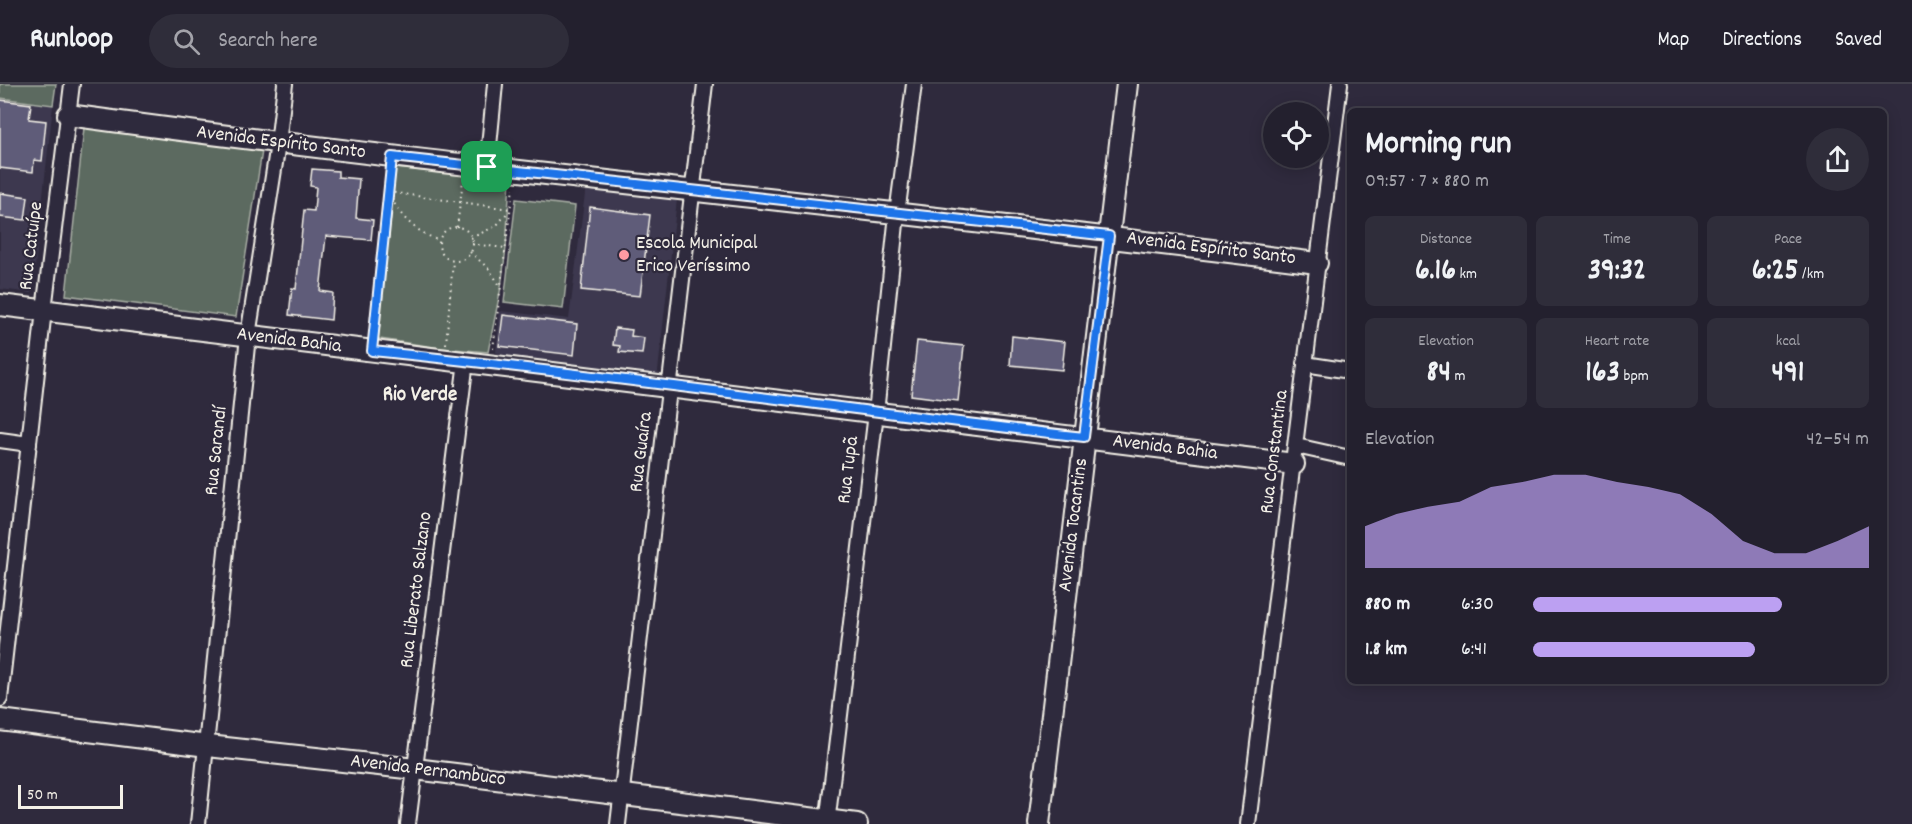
<!DOCTYPE html>
<meta charset="utf-8">
<style>
body{margin:0;font-family:Dekko,sans-serif;background:#2f2d3a;color:#f1f3f6;height:100vh;display:flex;flex-direction:column;font-size:22px;white-space:nowrap}
*{box-sizing:border-box;margin:0}
p{font-size:20px;color:#a3a3aa}
.icon{flex:none;width:33px;height:33px;fill:none;stroke:currentColor;stroke-width:2;stroke-linecap:round;stroke-linejoin:round}
.map{position:relative;flex:1;overflow:hidden}
.side{position:absolute;left:1347px;top:24px;width:540px;height:576px;display:flex;flex-direction:column;background:#23202e;border-radius:9px;box-shadow:0 3px 15px #0003,0 0 0 2px #403e4a}
.side>*{flex:none}
.controls{position:absolute;left:1263px;top:18px;display:grid;gap:12px}
.controls a{display:grid;place-items:center;width:66px;height:66px;border-radius:50%;background:#23202e;box-shadow:0 3px 15px #0003,0 0 0 2px #403e4a;font-size:30px}
.scale{position:absolute;left:18px;bottom:15px;width:105px;box-sizing:border-box;padding-left:6px;border:3px solid #f4f1e8;border-top:0;font-size:16px;line-height:21px;white-space:nowrap;color:#f4f1e8;-webkit-text-stroke:4px #2f2a3d;paint-order:stroke}
.pin{position:absolute;display:grid;place-items:center;width:51px;height:51px;color:#fff;margin:-26px;border-radius:12px;box-shadow:0 3px 9px #0006}
.round{display:grid;place-items:center;flex:none;width:63px;height:63px;border-radius:32px;background:#2f2d3a}
.headline{display:flex;align-items:center;justify-content:space-between;height:102px;padding:0 18px}
h1{font-size:33px;font-weight:700;line-height:45px}
.stats{display:grid;grid-template-columns:repeat(3,1fr);gap:9px;height:102px;padding:6px 18px}
.stats div{display:grid;align-content:center;border-radius:9px;background:#2f2d3a;text-align:center}
.stats b{font-size:30px;font-weight:700}
.stats small{font-size:16px;font-weight:400}
.stats p{font-size:16px}
.chart{height:168px;padding:12px 18px}
.chart p{display:flex;justify-content:space-between}
.chart svg{width:100%;height:108px;margin-top:6px;fill:#bca0f2;opacity:.7}
ul{padding:0 18px;list-style:none;font-size:20px}
li{display:grid;grid-template-columns:96px 72px 1fr;align-items:center;height:45px}
li i{height:15px;border-radius:8px;background:#bca0f2}
header{display:flex;align-items:center;gap:36px;box-sizing:border-box;height:84px;padding:0 30px;background:#23202e;border-bottom:2px solid #403e4a}
header strong{font-size:28px}
nav{display:flex;gap:33px;margin-inline-start:auto;font-size:21px}
.search{width:420px;height:54px;background:#2f2d3a;display:flex;align-items:center;gap:15px;box-sizing:border-box;padding:0 21px;border-radius:33px;color:#a3a3aa;font-size:22px}
.map>svg:first-child{display:block}
</style>
<header>
<strong>Runloop</strong>
<div class="search"><svg class="icon" aria-label="search" viewBox="0 0 24 24"><circle cx="10" cy="10" r="6"/><path d="M15 15l6 6"/></svg>Search here</div>
<nav><a>Map</a><a>Directions</a><a>Saved</a></nav>
</header>
<div class="map">
<svg width="1912" height="740" viewBox="0 0 1912 740">
<rect width="100%" height="100%" fill="#2f2a3d"/>
<filter id="ink" filterUnits="userSpaceOnUse"><feTurbulence type="fractalNoise" baseFrequency=".0167" numOctaves="2"/><feDisplacementMap in="SourceGraphic" scale="12" xChannelSelector="R" yChannelSelector="G"/><feConvolveMatrix kernelMatrix="1 2 1 2 8 2 1 2 1" color-interpolation-filters="sRGB"/></filter>
<g filter="url(#ink)">
<g fill="#3d394f">
<path d="M0,14l53,7 -21,188 -32,-4z"/>
<path d="M586,102l91,13 -20,181 -161,-27 4,-42 69,8z"/>
</g>
<g fill="#5c6a60" stroke="#a8aea4" stroke-width="1.5">
<path d="M0,0h56l-3,21 -53,-7z"/>
<path d="M84,44l178,23 -26,166 -170,-22z"/>
<path d="M394,84l116,11 -4,69 -5,39 -13,65 -47,-4 -68,-10z"/>
<path d="M516,115l59,7 -12,103 -59,-7z"/>
</g>
<g fill="#5f5c79" stroke="#f4f1e8" stroke-width="1.5">
<path d="M0,16l31,4 -2,15 17,2 -4,40 -8,-1 -1,12 -33,-4z"/>
<path d="M312,85l26,2v6l21,2 -3,39 17,2 -2,20 -45,-4 -6,55 13,2 -2,27 -42,-5 3,-27 4,1 8,-79 10,1 2,-24 -6,-1z"/>
<path d="M0,109l28,4 -3,23 -25,-3z"/>
<path d="M590,123l60,8 -10,81 -59,-6z"/>
<path d="M503,231l74,9 -3,31 -75,-9z"/>
<path d="M615,244l17,2 -1,6 13,2 -2,16 -23,-2 1,-6 -7,-1z"/>
<path d="M1012,252l53,6 -3,28 -52,-5z"/>
<path d="M917,257l47,5 -6,55 -47,-6z"/>
</g>
<g fill="none" stroke-linecap="round" stroke-linejoin="round">
<g stroke="#f4f1e8" stroke-width="18">
<g id="street">
<path d="M487,83l8,-83"/>
<path d="M1305,280l45,7"/>
<path d="M0,356l29,4"/>
<path d="M1296,362l54,12"/>
<path d="M0,615l44,-389 28,-226"/>
<path d="M198,740l50,-488 30,-192 7,-60"/>
<path d="M408,740l58,-463"/>
<path d="M618,740l87,-740"/>
<path d="M827,740l49,-411 21,-199 17,-130"/>
<path d="M1248,740l92,-740"/>
</g>
</g>
<g stroke="#f4f1e8" stroke-width="24">
<g id="secondary">
<path d="M68,31c416,57 833,95 1249,148"/>
<path d="M0,221l1294,159"/>
<path d="M0,636l208,26 207,23 442,55"/>
<path d="M1039,740l88,-740"/>
</g>
</g>
<g stroke="#f4f1e8" stroke-width="2" stroke-dasharray="1.5 4.5" stroke-linecap="butt">
<path d="M388,108l122,17"/>
<path d="M389,109c12,26 24,36 50,48"/>
<path d="M457,143l6,-47"/>
<circle cx="456" cy="160" r="17"/>
<path d="M471,154l25,-12 13,-15"/>
<path d="M472,160l33,4"/>
<path d="M470,168l19,17 12,18"/>
<path d="M374,249l16,-162"/>
<path d="M446,260l7,-83"/>
<path d="M493,265l20,-161"/>
</g>
<use href="#street" stroke="#2f2a3d" stroke-width="14"/>
<use href="#secondary" stroke="#2f2a3d" stroke-width="20"/>
</g>
</g>
<g fill="none" stroke-linecap="round" stroke-linejoin="round" filter="url(#ink)">
<g stroke="#fff" stroke-width="12">
<path id="route" d="M392,73l717,79 -25,201c-237,-27 -474,-62 -712,-86z"/>
</g>
<use href="#route" stroke="#1a73e8" stroke-width="8"/>
</g>
<circle fill="#ff9aa2" stroke="#2f2a3d" stroke-width="2" cx="624" cy="171" r="6"/>
<g text-anchor="middle" dominant-baseline="central" stroke-width="4.5" stroke-linejoin="round" paint-order="stroke">
<g font-size="20" fill="#f4f1e8" stroke="#2f2a3d">
<text transform="translate(281 59) rotate(7)">Avenida Espírito Santo</text>
<text transform="translate(32 162) rotate(-83)">Rua Catuípe</text>
<text transform="translate(1211 165) rotate(7)">Avenida Espírito Santo</text>
<text transform="translate(289 257) rotate(7)">Avenida Bahia</text>
<text transform="translate(1165 364) rotate(7)">Avenida Bahia</text>
<text transform="translate(217 367) rotate(-84)">Rua Sarandí</text>
<text transform="translate(642 368) rotate(-83)">Rua Guaíra</text>
<text transform="translate(1275 368) rotate(-83)">Rua Constantina</text>
<text transform="translate(849 386) rotate(-83)">Rua Tupã</text>
<text transform="translate(1074 441) rotate(-83)">Avenida Tocantins</text>
<text transform="translate(417 506) rotate(-83)">Rua Liberato Salzano</text>
<text transform="translate(428 687) rotate(7)">Avenida Pernambuco</text>
</g>
<g font-size="20" fill="#f4f1e8" stroke="#2f2a3d" text-anchor="start">
<text x="636" y="160">Escola Municipal<tspan x="636" dy="23">Erico Veríssimo</tspan></text>
</g>
<g font-size="21" font-weight="bold" fill="#f4f1e8" stroke="#2f2a3d">
<text x="420" y="312">Rio Verde</text>
</g>
</g>
</svg>
<div class="controls">
<a><svg class="icon" aria-label="locate" viewBox="0 0 24 24"><circle cx="12" cy="12" r="6"/><path d="M12 2v4M12 18v4M2 12h4M18 12h4"/></svg></a>
</div>
<div class="scale">50 m</div>
<div class="pin" style="left:487px;top:83px;background:#1e9e55"><svg class="icon" aria-label="arrive" viewBox="0 0 24 24"><path d="M6 21V4h12l-3 4 3 4H6"/></svg></div>
<section class="side">
<div class="headline"><div><h1>Morning run</h1><p>09:57 · 7 × 880 m</p></div><a class="round"><svg class="icon" aria-label="share" viewBox="0 0 24 24"><path d="M12 15V3M7 8l5-5 5 5M5 13v7h14v-7"/></svg></a></div>
<div class="stats">
<div><p>Distance</p><b>6.16<small> km</small></b></div>
<div><p>Time</p><b>39:32</b></div>
<div><p>Pace</p><b>6:25<small> /km</small></b></div>
</div>
<div class="stats">
<div><p>Elevation</p><b>84<small> m</small></b></div>
<div><p>Heart rate</p><b>163<small> bpm</small></b></div>
<div><p>kcal</p><b>491</b></div>
</div>
<div class="chart"><p><span>Elevation</span>42–54 m</p>
<svg viewBox="0 0 160 44" preserveAspectRatio="none"><path d="M0 44V27L10 22L20 19L30 17L40 11L50 9L60 6L70 6L80 9L90 11L100 14L110 22L120 33L130 38L140 38L150 33L160 27V44z"/></svg>
</div>
<ul>
<li><b>880 m</b>6:30<i style="width:74%"></i></li>
<li><b>1.8 km</b>6:41<i style="width:66%"></i></li>
</ul>
</section>
</div>
